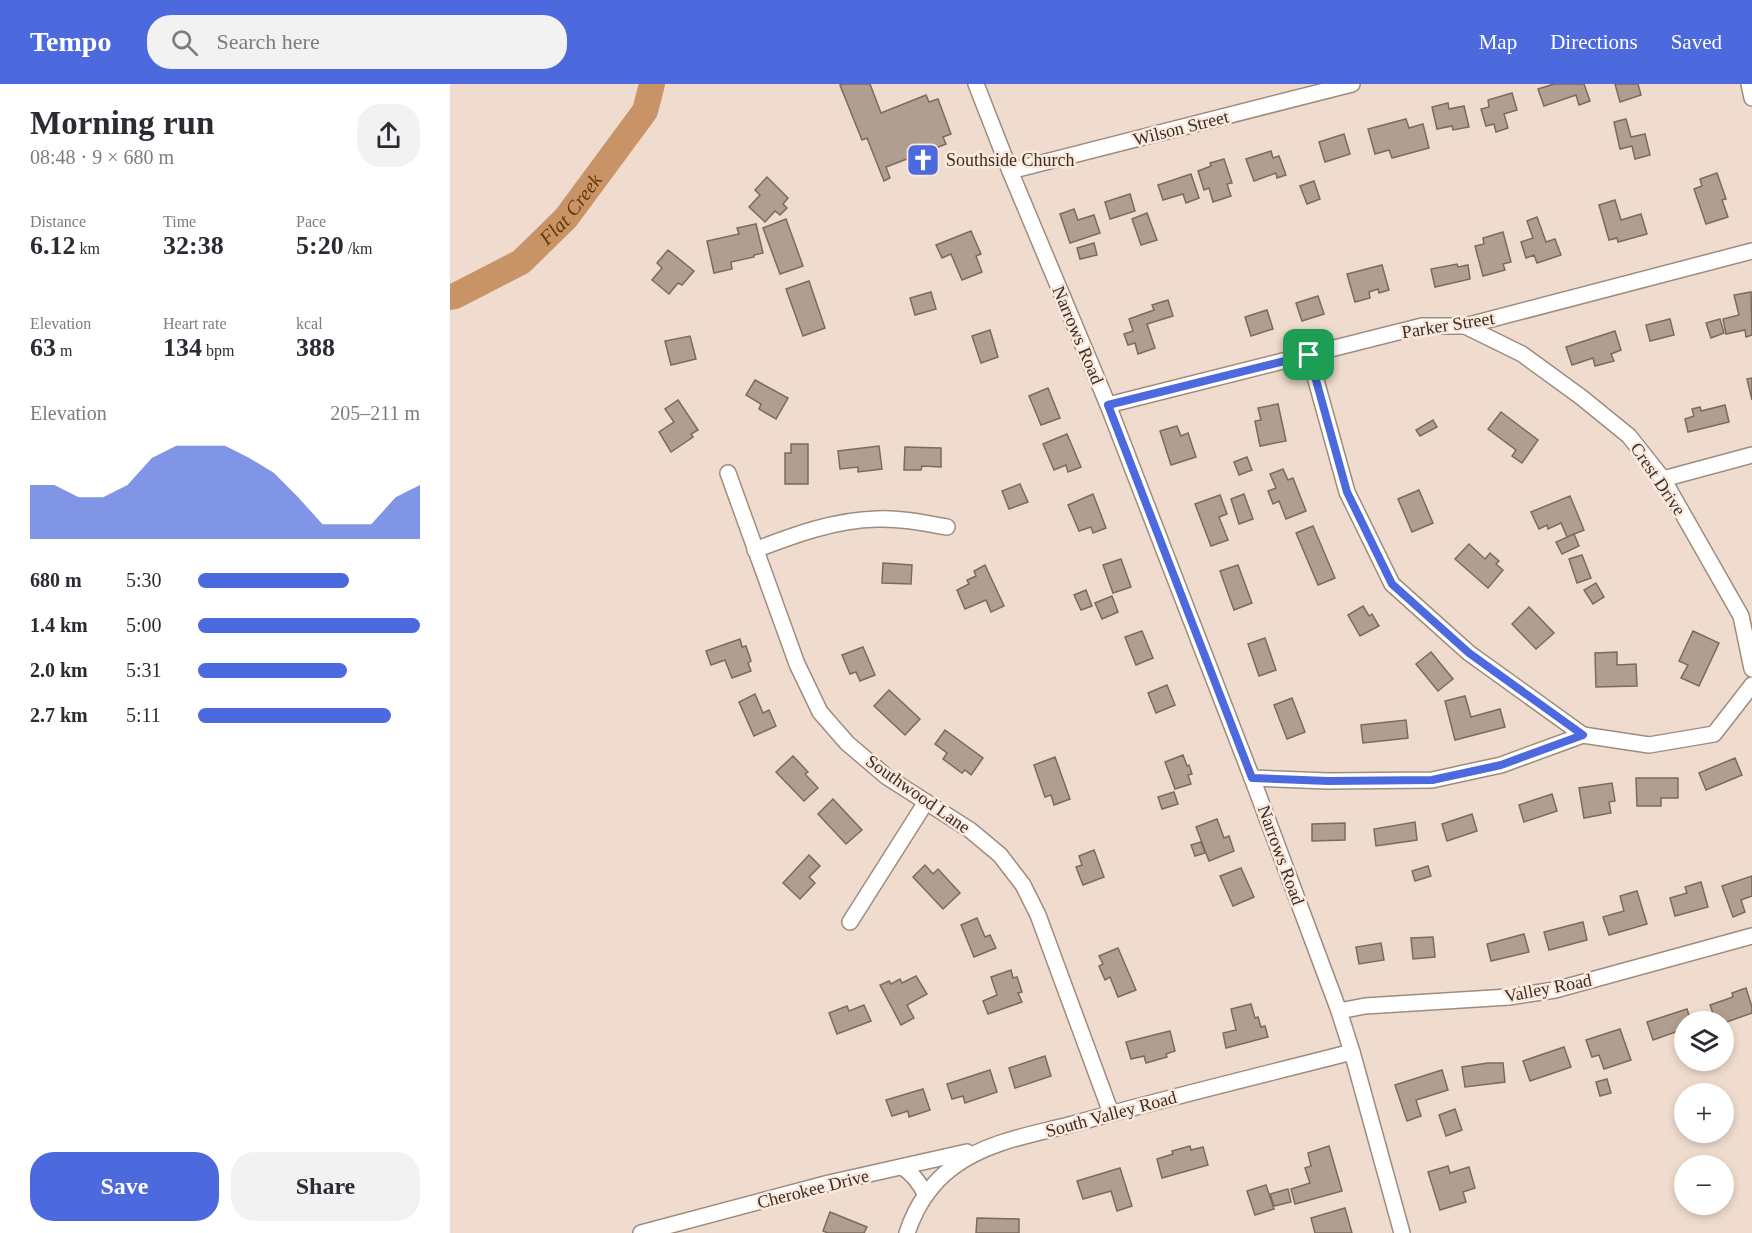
<!DOCTYPE html>
<meta charset="utf-8">
<style>
body{margin:0;font-family:"Times New Roman",serif;background:#f2f2f3;color:#2b2b33;height:100vh;display:flex;flex-direction:column;font-size:22px;white-space:nowrap}
*{box-sizing:border-box;margin:0}
p{font-size:20px;color:#7c7c81}
.icon{flex:none;width:33px;height:33px;fill:none;stroke:currentColor;stroke-width:2;stroke-linecap:round;stroke-linejoin:round}
.map{position:relative;flex:1;overflow:hidden}
.drawer{display:flex;flex-direction:column;background:#fff;width:450px}
.drawer>*{flex:none}
.buttons{position:absolute;left:1224px;top:927px;display:grid;gap:12px}
.buttons a{display:grid;place-items:center;width:60px;height:60px;border-radius:50%;background:#fff;box-shadow:0 3px 9px #0003;font-size:30px}
.pin{position:absolute;display:grid;place-items:center;width:51px;height:51px;color:#fff;margin:-26px;border-radius:12px;box-shadow:0 3px 9px #0006}
.round{display:grid;place-items:center;flex:none;width:63px;height:63px;border-radius:24px;background:#f2f2f3}
.headline{display:flex;align-items:center;justify-content:space-between;height:102px;padding:0 30px}
h1{font-size:33px;font-weight:600;line-height:45px}
.metrics{display:grid;grid-template-columns:repeat(3,1fr);gap:9px;height:102px;padding:6px 30px}
.metrics div{display:grid;align-content:center}
.metrics b{font-size:26px;font-weight:600}
.metrics small{font-size:16px;font-weight:400}
.metrics p{font-size:16px}
.chart{height:168px;padding:12px 30px}
.chart p{display:flex;justify-content:space-between}
.chart svg{width:100%;height:108px;margin-top:6px;fill:#4d69de;opacity:.7}
.button{display:flex;gap:12px;margin-top:auto;padding:12px 30px}
.button a{flex:1;height:69px;border-radius:24px;background:#4d69de;color:#fff;font-size:24px;font-weight:600;line-height:69px;text-align:center}
.button a+a{background:#f2f2f3;color:#2b2b33}
ul{padding:0 30px;list-style:none;font-size:20px}
li{display:grid;grid-template-columns:96px 72px 1fr;align-items:center;height:45px}
li i{height:15px;border-radius:8px;background:#4d69de}
header{display:flex;align-items:center;gap:36px;box-sizing:border-box;height:84px;padding:0 30px;background:#4d69de;color:#fff}
header strong{font-size:28px}
nav{display:flex;gap:33px;margin-inline-start:auto;font-size:21px}
.search{width:420px;height:54px;background:#f2f2f3;display:flex;align-items:center;gap:15px;box-sizing:border-box;padding:0 21px;border-radius:24px;color:#7c7c81;font-size:22px}
main{display:flex;flex:1;min-height:0}
.map>svg:first-child{display:block}
</style>
<header>
<strong>Tempo</strong>
<div class="search"><svg class="icon" aria-label="search" viewBox="0 0 24 24"><circle cx="10" cy="10" r="6"/><path d="M15 15l6 6"/></svg>Search here</div>
<nav><a>Map</a><a>Directions</a><a>Saved</a></nav>
</header>
<main>
<section class="drawer">
<div class="headline"><div><h1>Morning run</h1><p>08:48 · 9 × 680 m</p></div><a class="round"><svg class="icon" aria-label="share" viewBox="0 0 24 24"><path d="M12 15V3M7 8l5-5 5 5M5 13v7h14v-7"/></svg></a></div>
<div class="metrics">
<div><p>Distance</p><b>6.12<small> km</small></b></div>
<div><p>Time</p><b>32:38</b></div>
<div><p>Pace</p><b>5:20<small> /km</small></b></div>
</div>
<div class="metrics">
<div><p>Elevation</p><b>63<small> m</small></b></div>
<div><p>Heart rate</p><b>134<small> bpm</small></b></div>
<div><p>kcal</p><b>388</b></div>
</div>
<div class="chart"><p><span>Elevation</span>205–211 m</p>
<svg viewBox="0 0 160 44" preserveAspectRatio="none"><path d="M0 44V22L10 22L20 27L30 27L40 22L50 11L60 6L70 6L80 6L90 11L100 17L110 27L120 38L130 38L140 38L150 27L160 22V44z"/></svg>
</div>
<ul>
<li><b>680 m</b>5:30<i style="width:68%"></i></li>
<li><b>1.4 km</b>5:00<i style="width:100%"></i></li>
<li><b>2.0 km</b>5:31<i style="width:67%"></i></li>
<li><b>2.7 km</b>5:11<i style="width:87%"></i></li>
</ul>
<div class="button"><a>Save</a><a>Share</a></div>
</section>
<div class="map">
<svg width="1302" height="1149" viewBox="0 0 1302 1149">
<rect width="100%" height="100%" fill="#efdcce"/>
<g fill="none" stroke-linecap="round" stroke-linejoin="round">
<path stroke="#c99368" stroke-width="26" id="s1" d="M0,213l5,-1 66,-34 45,-44 79,-107 7,-27"/>
</g>
<g fill="#b09e90" stroke="#7b6a5e" stroke-width="1.5">
<path d="M392,0h28l11,29 45,-18 3,7 9,-3 13,35 -8,3 3,7 -60,23 4,11 -6,3 -17,-43 -5,2 -22,-55z"/>
<path d="M1104,0h30l6,17 -11,4 -3,-10 -32,11 -6,-17z"/>
<path d="M1165,0h23l3,11 -21,7z"/>
<path d="M1062,9l5,17 -13,4 4,14 -12,4 -2,-8 -8,2 -5,-17 8,-2 -1,-7z"/>
<path d="M998,19l1,6 15,-3 5,21 -16,3 -1,-4 -15,3 -5,-22z"/>
<path d="M956,35l3,9 14,-4 6,24 -37,10 -3,-8 -14,4 -7,-25z"/>
<path d="M1176,35l5,18 14,-3 5,21 -15,4 -3,-13 -12,3 -6,-27z"/>
<path d="M894,50l6,20 -25,8 -6,-20z"/>
<path d="M821,67l2,7 6,-2 7,19 -9,3 -1,-5 -22,8 -8,-22z"/>
<path d="M774,75l8,24 -5,1 4,12 -18,6 -4,-14 -5,2 -6,-19 13,-5 -1,-3z"/>
<path d="M1267,89l9,26 -4,1 6,17 -22,7 -12,-35 8,-3 -2,-7z"/>
<path d="M741,90l8,24 -13,5 -3,-9 -20,6 -5,-15z"/>
<path d="M317,93l21,21 -5,6 4,4 -7,7 -5,-4 -10,11 -16,-15 11,-12 -5,-5z"/>
<path d="M864,97l6,18 -13,5 -7,-18z"/>
<path d="M680,110l5,17 -25,8 -5,-17z"/>
<path d="M1165,116l6,20 20,-6 6,20 -29,8 -1,-4 -8,2 -10,-35z"/>
<path d="M624,125l4,11 16,-5 6,18 -30,10 -10,-29z"/>
<path d="M697,129l10,27 -16,5 -9,-26z"/>
<path d="M1087,133l9,25 9,-3 6,16 -24,8 -3,-8 -8,3 -5,-16 12,-4 -6,-17z"/>
<path d="M336,135l17,47 -23,8 -17,-46z"/>
<path d="M306,140l7,29 -9,2v2l-23,5 1,7 -18,4 -7,-32 32,-7 -2,-6z"/>
<path d="M521,147l10,23 -5,2 6,16 -20,8 -11,-26 -9,4 -6,-13z"/>
<path d="M1053,148l8,30 -8,2 2,6 -22,6 -8,-30 9,-2 -1,-6z"/>
<path d="M644,159l3,12 -17,4 -3,-11z"/>
<path d="M218,166l26,21 -12,14 -4,-2 -9,11 -17,-14 10,-12 -5,-5z"/>
<path d="M1007,180l1,3 10,-2 2,14 -35,8 -4,-18z"/>
<path d="M932,181l7,25 -10,3 -1,-4 -9,3 1,6 -15,4 -8,-28z"/>
<path d="M359,197l16,47 -22,8 -17,-47z"/>
<path d="M481,208l5,17 -21,6 -5,-17z"/>
<path d="M1301,208l1,43 -6,2 -1,-7 -19,4 -3,-15 16,-4 -5,-20z"/>
<path d="M868,212l6,18 -22,7 -6,-18z"/>
<path d="M718,216l5,16 -26,8 8,24 -17,6 -3,-11 -7,2 -4,-11 9,-3 -4,-12 25,-9 -2,-5z"/>
<path d="M817,226l6,19 -22,7 -6,-19z"/>
<path d="M1220,235l4,16 -24,6 -4,-16z"/>
<path d="M1270,235l4,14 -13,5 -5,-15z"/>
<path d="M540,246l8,27 -17,6 -9,-27z"/>
<path d="M1165,247l6,19 -10,4 3,7 -19,5 -2,-8 -21,7 -6,-18z"/>
<path d="M240,252l6,23 -25,6 -6,-24z"/>
<path d="M1302,294v22l-5,-21z"/>
<path d="M305,296l33,18 -12,21 -17,-10 2,-5 -15,-9z"/>
<path d="M598,304l12,30 -19,7 -12,-29z"/>
<path d="M228,316l20,30 -7,4 2,3 -22,15 -12,-20 15,-10 -9,-13z"/>
<path d="M828,320l8,37 -26,5 -5,-25 6,-1 -3,-12z"/>
<path d="M1275,321l4,17 -41,10 -3,-13 9,-3 -2,-7 8,-2 1,4z"/>
<path d="M1051,328l37,28 -16,23 -10,-7 4,-6 -28,-21z"/>
<path d="M983,336l4,7 -17,9 -4,-6z"/>
<path d="M727,342l4,10 7,-3 8,24 -25,8 -11,-34z"/>
<path d="M617,350l14,33 -13,5 -2,-7 -12,5 -11,-26z"/>
<path d="M341,360h17v40h-23v-31h6z"/>
<path d="M429,362l3,23 -24,3v-5l-18,2 -2,-18z"/>
<path d="M455,363l36,1v19l-19,-1 -1,4h-17z"/>
<path d="M797,373l5,13 -13,5 -5,-13z"/>
<path d="M833,385l5,11 5,-2 13,33 -20,8 -7,-18 -6,3 -5,-13 8,-3 -6,-14z"/>
<path d="M570,400l8,18 -19,7 -7,-18z"/>
<path d="M969,406l14,33 -21,9 -14,-33z"/>
<path d="M643,410l13,34 -13,5 -2,-6 -12,4 -11,-26z"/>
<path d="M794,410l9,25 -14,5 -8,-25z"/>
<path d="M770,411l7,19 -8,3 9,23 -17,6 -16,-42z"/>
<path d="M1120,412l14,34 -17,7 -6,-14 -13,6 -1,-4 -8,4 -8,-17z"/>
<path d="M863,442l22,52 -17,7 -22,-52z"/>
<path d="M1124,450l5,12 -17,8 -6,-12z"/>
<path d="M1019,460l16,15 5,-6 9,8 -3,3 7,6 -15,18 -33,-29z"/>
<path d="M1132,471l9,23 -14,5 -8,-24z"/>
<path d="M671,475l10,28 -18,6 -10,-28z"/>
<path d="M433,479l29,2 -1,19 -29,-1z"/>
<path d="M535,481l19,41 -13,6 -5,-12 -21,9 -8,-19 12,-6 -2,-4 9,-4 -2,-5z"/>
<path d="M788,481l14,38 -18,7 -14,-39z"/>
<path d="M1146,499l8,14 -11,7 -9,-14z"/>
<path d="M636,506l6,16 -11,4 -7,-15z"/>
<path d="M662,512l6,16 -16,7 -7,-16z"/>
<path d="M913,522l6,10 3,-2 7,12 -19,10 -12,-21z"/>
<path d="M1079,523l25,26 -18,16 -24,-25z"/>
<path d="M692,547l11,27 -17,7 -11,-28z"/>
<path d="M1243,547l26,12 -20,43 -18,-8 7,-13 -9,-4z"/>
<path d="M815,554l11,32 -17,6 -11,-32z"/>
<path d="M290,555l2,8 4,-1 5,15 -3,2 3,8 -19,7 -7,-18 -14,5 -5,-14z"/>
<path d="M413,563l12,28 -15,6 -4,-9 -6,2 -8,-19z"/>
<path d="M981,568l22,27 -15,12 -22,-27z"/>
<path d="M1167,568v13l19,-1 1,22 -41,1 -1,-34z"/>
<path d="M717,601l8,20 -19,8 -8,-20z"/>
<path d="M439,606l31,29 -15,16 -31,-29z"/>
<path d="M305,610l8,19 6,-3 7,16 -22,10 -15,-34z"/>
<path d="M1015,612l6,21 29,-8 5,18 -50,13 -10,-39z"/>
<path d="M842,614l13,34 -18,7 -13,-34z"/>
<path d="M956,636l2,18 -45,5 -2,-18z"/>
<path d="M495,646l38,28 -12,17 -6,-5 -3,3 -19,-14 4,-6 -12,-9z"/>
<path d="M733,671l4,11 2,-1 3,9 -4,1 3,9 -16,5 -10,-27z"/>
<path d="M343,672l15,16 -3,2 13,14 -14,13 -28,-29z"/>
<path d="M605,673l15,42 -16,6 -3,-10 -6,2 -11,-32z"/>
<path d="M1285,674l7,17 -36,15 -7,-17z"/>
<path d="M1186,694h42v20h-17v8h-24z"/>
<path d="M1162,699l3,18 -6,1 2,11 -27,5 -5,-30z"/>
<path d="M724,708l4,12 -16,5 -4,-12z"/>
<path d="M1102,710l5,17 -33,11 -5,-17z"/>
<path d="M383,715l29,31 -16,14 -28,-30z"/>
<path d="M1022,730l5,17 -30,10 -5,-17z"/>
<path d="M767,735l7,19 5,-2 5,15 -25,10 -13,-34z"/>
<path d="M965,738l2,18 -41,6 -2,-17z"/>
<path d="M895,739v17l-33,1v-17z"/>
<path d="M751,758l4,11 -10,3 -4,-11z"/>
<path d="M644,766l10,27 -21,8 -7,-18 6,-2 -3,-9z"/>
<path d="M359,771l11,11 -11,11 6,6 -15,16 -17,-16z"/>
<path d="M475,781l8,9 5,-5 22,24 -17,16 -30,-32z"/>
<path d="M978,782l3,10 -16,5 -3,-10z"/>
<path d="M791,784l13,29 -21,9 -13,-30z"/>
<path d="M1302,792v20l-11,4 4,12 -12,5 -11,-31z"/>
<path d="M1251,798l7,25 -33,9 -5,-18 17,-5 -2,-6z"/>
<path d="M1187,807l10,33 -38,11 -6,-18 21,-6 -4,-15z"/>
<path d="M527,834l8,19 5,-2 6,13 -22,9 -13,-32z"/>
<path d="M1133,838l4,18 -38,10 -5,-18z"/>
<path d="M1074,850l5,18 -38,9 -4,-17z"/>
<path d="M983,853l2,20 -22,2 -2,-21z"/>
<path d="M931,859l3,17 -25,4 -3,-17z"/>
<path d="M668,864l18,42 -18,7 -8,-20 -5,3 -6,-14 4,-2 -4,-8z"/>
<path d="M561,886l2,8 4,-1 5,15 -4,1 4,9 -34,12 -5,-13 14,-6 -6,-18z"/>
<path d="M466,892l11,18 -20,11 7,13 -13,7 -21,-40 9,-4 2,3 9,-5 2,4z"/>
<path d="M1296,904l6,19v6l-28,10v-1h-8l-6,-17 23,-8 -1,-4z"/>
<path d="M801,920l4,14 3,-1 3,10 4,-1 3,11 -42,11 -3,-15 13,-3 -5,-21z"/>
<path d="M414,921l7,16 -34,13 -8,-21 18,-7 2,5z"/>
<path d="M1237,925l4,13h-7v7l-31,11 -6,-18z"/>
<path d="M1170,945l11,31 -27,9 -5,-14 -7,2 -6,-17z"/>
<path d="M720,947l5,20 -9,3 1,3 -21,6 -2,-7 -13,3 -5,-17z"/>
<path d="M1114,963l7,20 -41,14 -7,-20z"/>
<path d="M595,972l6,20 -36,12 -6,-20z"/>
<path d="M1038,979h15l2,19 -40,5 -3,-20z"/>
<path d="M540,986l7,22 -32,11 -2,-7 -11,3 -5,-15z"/>
<path d="M992,986l6,20 -32,10 5,16 -14,5 -12,-36z"/>
<path d="M1157,995l4,14 -11,3 -4,-14z"/>
<path d="M473,1005l7,21 -21,7 -1,-6 -16,5 -6,-16z"/>
<path d="M1005,1025l7,21 -16,6 -7,-21z"/>
<path d="M740,1062l1,4 12,-3 5,18 -46,13 -5,-19 16,-5 -1,-3z"/>
<path d="M879,1062l13,45 -47,13 -4,-15 19,-6 -5,-15 6,-2 -3,-13z"/>
<path d="M998,1082l2,7 19,-6 6,21 -12,4 3,10 -26,8 -12,-38z"/>
<path d="M670,1084l12,38 -15,5 -6,-20 -28,8 -6,-18z"/>
<path d="M816,1101l8,24 -19,6 -8,-24z"/>
<path d="M838,1105l3,13 -17,4 -4,-12z"/>
<path d="M895,1124l7,25h-37l-4,-15z"/>
<path d="M380,1128l37,15 -3,6h-36l-5,-2z"/>
<path d="M527,1134l42,1v14h-43z"/>
</g>
<g fill="none" stroke-linecap="round" stroke-linejoin="round">
<g stroke="#9e8c7f" stroke-width="18">
<g id="street">
<path d="M526,0l34,87 98,234 144,373 87,233 13,41 50,181"/>
<path d="M1299,0l3,14"/>
<path d="M560,87l342,-87"/>
<path d="M1015,242l57,28 59,43 48,39 34,43 78,137 11,53"/>
<path d="M859,271l38,137 45,92 77,69 114,82"/>
<path d="M658,321l314,-79h43l287,-75"/>
<path d="M278,389l69,191 23,48 27,31 40,34 83,53 30,25 23,30 15,30 73,198"/>
<path d="M1213,395l89,-24"/>
<path d="M305,466c39,-15 79,-30 122,-31 24,-1 47,4 70,8"/>
<path d="M802,694l76,3 104,-1 69,-15 82,-30 66,10 65,-11 38,-49"/>
<path d="M400,838l76,-120"/>
<path d="M889,927l26,-5 144,-9 46,-7 197,-54"/>
<path d="M452,1083c11,6 18,17 24,28"/>
<path d="M191,1149l188,-50 138,-31"/>
<path d="M457,1149c9,-27 23,-49 46,-66 33,-25 77,-32 116,-42 94,-26 189,-49 283,-73"/>
</g>
</g>
<use href="#street" stroke="#fff" stroke-width="15"/>
</g>
<g fill="none" stroke-linecap="round" stroke-linejoin="round">
<g stroke="#fff" stroke-width="12">
<path id="route" d="M859,271l38,137 45,92 77,69 114,82 -82,30 -69,15 -104,1 -76,-3 -144,-373z"/>
</g>
<use href="#route" stroke="#4d69de" stroke-width="8"/>
</g>
<defs>
<g id="church-square" transform="scale(1.725)"><rect x="-9" y="-9" width="18" height="18" rx="4" fill="#4d69de" stroke="#fce9db"/><path d="M-1.2-6h2.4v3.5h3.3v2.4h-3.3V6h-2.4V-.1h-3.3v-2.4h3.3Z" fill="#fff"/></g>
</defs>
<g fill-rule="evenodd">
<use href="#church-square" x="473" y="76"/>
</g>
<g text-anchor="middle" dominant-baseline="central" stroke-width="5" stroke-linejoin="round" paint-order="stroke">
<g font-size="18" fill="#362f2a" stroke="#fce9db">
<text transform="translate(731 44) rotate(-14)">Wilson Street</text>
<text transform="translate(998 241) rotate(-9)">Parker Street</text>
<text transform="translate(628 251) rotate(67)">Narrows Road</text>
<text transform="translate(1208 395) rotate(56)">Crest Drive</text>
<text transform="translate(468 710) rotate(35)">Southwood Lane</text>
<text transform="translate(831 771) rotate(70)">Narrows Road</text>
<text transform="translate(1098 904) rotate(-11)">Valley Road</text>
<text transform="translate(661 1030) rotate(-15)">South Valley Road</text>
<text transform="translate(363 1105) rotate(-14)">Cherokee Drive</text>
</g>
<g font-size="18" fill="#362f2a" stroke="#fce9db" text-anchor="start">
<text x="496" y="76">Southside Church</text>
</g>
<g font-size="20" font-style="italic" fill="#693600" stroke="#fce9db">
<text stroke="none"><textPath href="#s1" startOffset="152">Flat Creek</textPath></text>
</g>
</g>
</svg>
<div class="buttons">
<a><svg class="icon" aria-label="layers" viewBox="0 0 24 24"><path d="M12 4l9 5-9 5-9-5zM3 14l9 5 9-5"/></svg></a>
<a>+</a>
<a>−</a>
</div>
<div class="pin" style="left:859px;top:271px;background:#1e9e55"><svg class="icon" aria-label="arrive" viewBox="0 0 24 24"><path d="M6 21V4h12l-3 4 3 4H6"/></svg></div>
</div>
</main>
